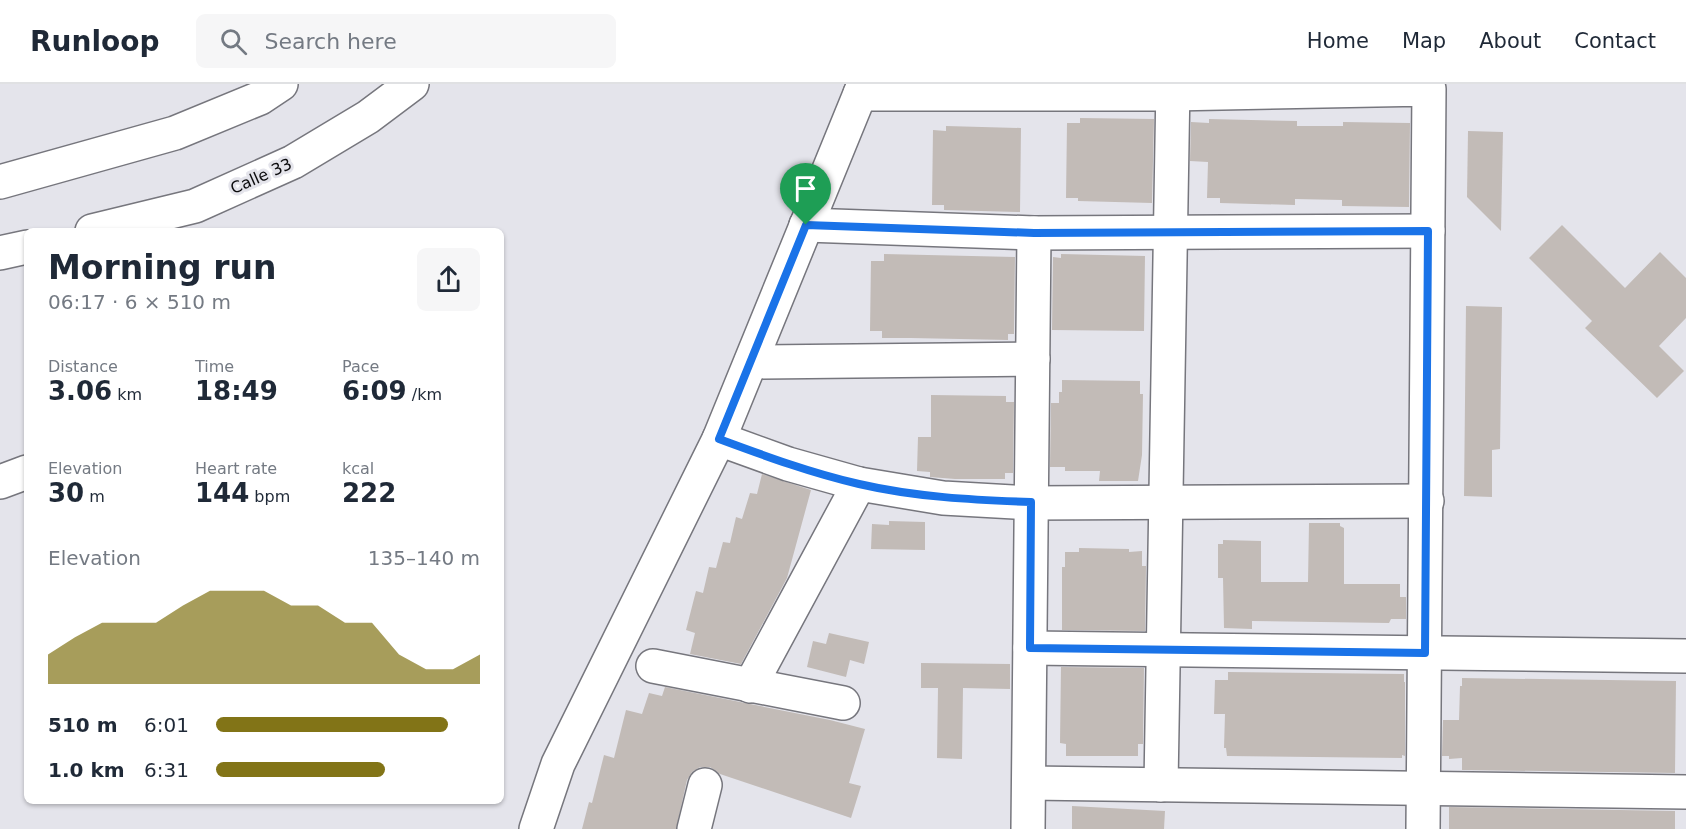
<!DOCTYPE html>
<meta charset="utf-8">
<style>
body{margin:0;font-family:"DejaVu Sans",sans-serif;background:#f6f6f7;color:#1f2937;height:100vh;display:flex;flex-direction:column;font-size:22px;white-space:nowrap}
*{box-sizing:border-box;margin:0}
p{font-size:20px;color:#747a83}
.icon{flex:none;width:33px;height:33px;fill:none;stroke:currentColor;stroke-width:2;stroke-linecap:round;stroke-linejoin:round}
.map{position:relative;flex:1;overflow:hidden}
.side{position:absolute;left:24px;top:144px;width:480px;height:576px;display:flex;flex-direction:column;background:#fff;border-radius:9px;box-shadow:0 2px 4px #0004}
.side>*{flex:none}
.pin{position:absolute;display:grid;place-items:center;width:51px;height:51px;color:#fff;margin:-62px -26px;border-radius:50% 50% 50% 0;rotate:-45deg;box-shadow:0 0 6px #0007}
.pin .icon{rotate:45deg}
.round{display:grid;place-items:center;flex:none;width:63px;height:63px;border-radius:9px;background:#f6f6f7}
.overview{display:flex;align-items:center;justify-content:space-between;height:102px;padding:0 24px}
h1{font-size:33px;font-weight:800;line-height:45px}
.stats{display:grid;grid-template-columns:repeat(3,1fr);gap:9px;height:102px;padding:6px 24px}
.stats div{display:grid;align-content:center}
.stats b{font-size:26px;font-weight:800}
.stats small{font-size:16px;font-weight:400}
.stats p{font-size:16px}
.chart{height:168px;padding:12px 24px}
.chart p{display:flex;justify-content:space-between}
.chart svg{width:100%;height:108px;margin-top:6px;fill:#827417;opacity:.7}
ul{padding:0 24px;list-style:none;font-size:20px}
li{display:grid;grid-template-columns:96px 72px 1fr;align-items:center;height:45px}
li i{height:15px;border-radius:8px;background:#827417}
header{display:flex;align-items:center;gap:36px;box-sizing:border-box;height:84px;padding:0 30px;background:#fff;border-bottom:2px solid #e0e1e3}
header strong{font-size:28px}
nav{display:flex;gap:33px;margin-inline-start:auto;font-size:21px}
.search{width:420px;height:54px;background:#f6f6f7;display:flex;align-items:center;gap:15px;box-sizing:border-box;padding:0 21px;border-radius:9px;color:#747a83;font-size:22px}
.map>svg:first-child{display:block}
</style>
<header>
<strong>Runloop</strong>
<div class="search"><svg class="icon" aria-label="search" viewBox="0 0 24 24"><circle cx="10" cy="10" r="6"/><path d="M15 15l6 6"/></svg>Search here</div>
<nav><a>Home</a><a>Map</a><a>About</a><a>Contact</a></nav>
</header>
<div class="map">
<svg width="1686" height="745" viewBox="0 0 1686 745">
<rect width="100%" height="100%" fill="#e4e4eb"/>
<g fill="#c2bbb7">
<path d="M1080,34l74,1 -2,84 -74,-2v-3h-12l1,-75h13z"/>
<path d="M1209,35l88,2v5h46v-4l67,1 -1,84 -67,-1v-6l-47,-1v6l-75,-2v-5h-13l1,-36 -18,-1 1,-39 18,1z"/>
<path d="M946,42l75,2 -1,84 -76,-2v-5h-12l1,-75 13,1z"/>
<path d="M1468,47l35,1 -2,99 -34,-34z"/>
<path d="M1562,141l63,63 35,-36 26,26v40l-27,28 25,25 -27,27 -72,-70 7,-7 -63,-63z"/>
<path d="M884,170l131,3 -1,77h-6v6l-97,-2h-29v-7h-12l1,-70h13z"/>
<path d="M1061,170l84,2 -1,75 -92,-1 1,-73 8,1z"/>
<path d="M1466,222l36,1 -2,142 -8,1v47l-28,-1z"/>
<path d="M1062,296l78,1v13h3l-1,61 -4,26h-39l1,-10h-35v-4h-15l1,-64h8v-11h3z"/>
<path d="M931,311l75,1v6h8l-1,71h-8v6h-50l-25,-2v-5l-13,-1 1,-34h13z"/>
<path d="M762,390l49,16 -24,88 -46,86 -51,-10 5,-21 -9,-3 10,-39 7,2 6,-26 7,1 7,-26 7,1 6,-26 6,2 8,-26 7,1z"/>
<path d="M889,437l36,1v28l-54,-1 1,-25 17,1z"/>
<path d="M1309,439h31v3l4,2v56h56v13h6v22h-15l-2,4 -137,-2v8l-28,-1 -1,-50h-5v-34h5v-4l38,1v41h47z"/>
<path d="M1079,464l50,1v3l13,-1v15h4l-1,65 -83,-1v-63h3v-15h14z"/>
<path d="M829,549l40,9 -5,22 -14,-4 -4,17 -39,-10 6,-26 13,3z"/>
<path d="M921,579l89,1v25l-47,-1 -1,71 -25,-1 1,-70h-17z"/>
<path d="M1061,583l83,1 -1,76h-5v12h-72v-12l-6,-1z"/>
<path d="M1228,588l176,2v8h1v74l-3,-1v3l-175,-2 -1,-8h-2l1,-34h-11l1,-34h13z"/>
<path d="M1462,594l214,3 -1,92 -213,-3v-12l-13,1v-3h-7l1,-36h16l1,-34h2z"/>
<path d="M665,603l165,33 35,9 -16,54 12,3 -10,32 -131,-44 -10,-7h-10l-8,5 -5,8 -11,49h-94l7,-27 3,1 12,-48 10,3 12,-48 16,4 7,-21 13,3z"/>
<path d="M1072,722l93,5 -1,18h-92z"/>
<path d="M1449,723l226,4v18h-226z"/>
</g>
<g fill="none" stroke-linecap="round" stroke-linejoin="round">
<g stroke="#76767d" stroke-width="36">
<g id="minor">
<path d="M860,10h312l257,-5 -6,740"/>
<path d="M806,141l228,8 394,-2"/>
<path d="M92,147l103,-25 98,-44 75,-45 44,-33"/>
<path d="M0,169l27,-6"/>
<path d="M751,278l282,-3"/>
<path d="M719,355l69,25 71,20 84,14 88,5 396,-2"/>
<path d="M0,398l27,-10"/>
<path d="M1030,564l656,8"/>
<path d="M653,582l190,37"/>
<path d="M750,602l109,-202"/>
<path d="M1029,699l657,9"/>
<path d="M1161,701l12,-701"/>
<path d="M536,745l22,-65 161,-325 145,-355"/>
<path d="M694,745l11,-44"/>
<path d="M1028,745l6,-596"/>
</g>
</g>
<g stroke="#76767d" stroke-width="36">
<path id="secondary" d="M0,98l175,-49 85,-35 21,-14"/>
</g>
<use href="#minor" stroke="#fff" stroke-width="33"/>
<use href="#secondary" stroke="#fff" stroke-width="33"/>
</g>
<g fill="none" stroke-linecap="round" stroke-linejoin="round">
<g stroke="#fff" stroke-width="12">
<path id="route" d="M806,141l228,8 394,-2 -3,422 -395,-5 1,-146c-58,-2 -116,-5 -172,-18 -48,-11 -94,-28 -140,-45z"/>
</g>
<use href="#route" stroke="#1a73e8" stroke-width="8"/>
</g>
<g text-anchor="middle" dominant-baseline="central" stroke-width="6" stroke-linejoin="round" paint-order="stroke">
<g font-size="16" fill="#0b0b0d" stroke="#e4e4eb">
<text transform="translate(261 92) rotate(-24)">Calle 33</text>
</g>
</g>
</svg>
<div class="pin" style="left:806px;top:141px;background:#1e9e55"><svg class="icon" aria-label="arrive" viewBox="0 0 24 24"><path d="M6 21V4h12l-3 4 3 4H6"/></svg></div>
<section class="side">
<div class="overview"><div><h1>Morning run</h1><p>06:17 · 6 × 510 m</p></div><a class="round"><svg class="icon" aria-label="share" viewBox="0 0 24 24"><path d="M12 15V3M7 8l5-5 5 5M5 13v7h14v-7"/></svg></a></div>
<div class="stats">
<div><p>Distance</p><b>3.06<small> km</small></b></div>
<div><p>Time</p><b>18:49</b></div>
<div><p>Pace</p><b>6:09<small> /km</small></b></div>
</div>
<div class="stats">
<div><p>Elevation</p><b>30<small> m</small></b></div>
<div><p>Heart rate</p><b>144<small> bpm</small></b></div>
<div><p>kcal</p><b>222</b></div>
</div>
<div class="chart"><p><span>Elevation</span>135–140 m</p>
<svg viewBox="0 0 160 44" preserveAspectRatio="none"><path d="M0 44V32L10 25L20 19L30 19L40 19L50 12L60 6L70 6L80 6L90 12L100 12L110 19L120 19L130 32L140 38L150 38L160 32V44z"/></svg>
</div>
<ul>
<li><b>510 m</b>6:01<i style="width:88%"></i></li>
<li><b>1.0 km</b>6:31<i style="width:64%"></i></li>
</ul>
</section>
</div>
